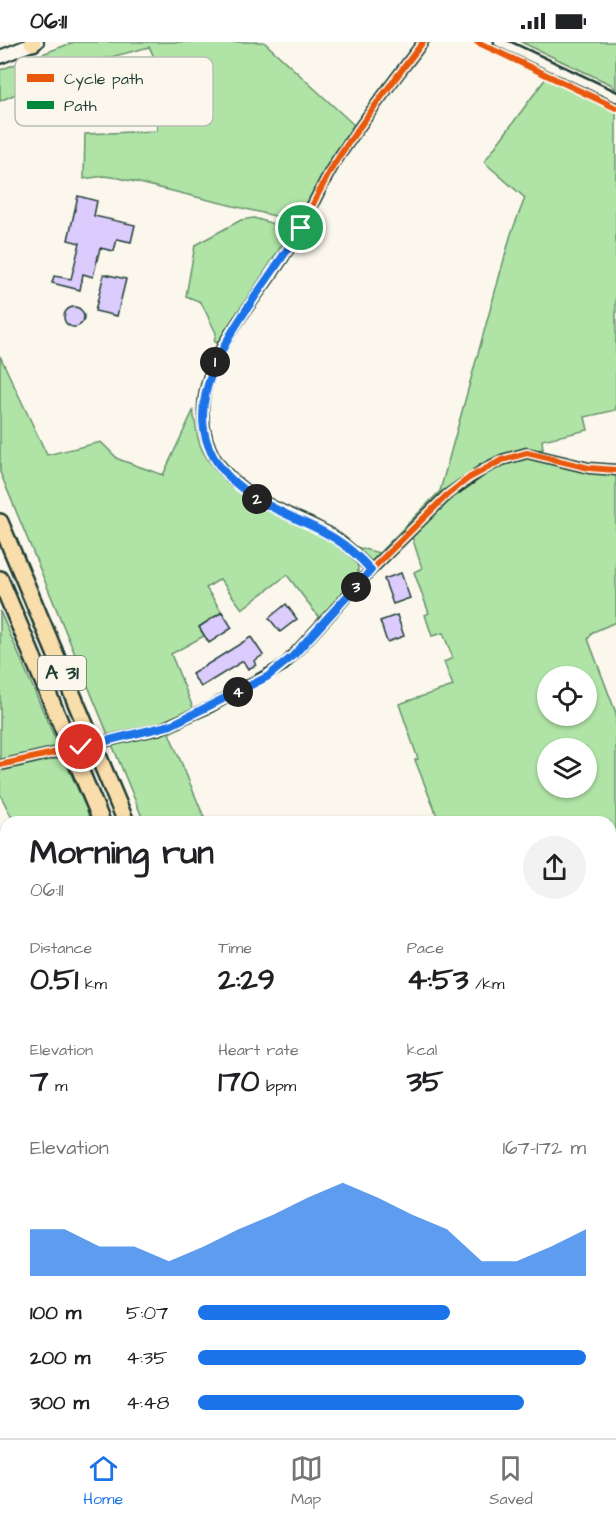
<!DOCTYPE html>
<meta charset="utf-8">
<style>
body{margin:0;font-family:"Architects Daughter",sans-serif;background:#f2f2f2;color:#202124;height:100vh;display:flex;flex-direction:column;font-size:22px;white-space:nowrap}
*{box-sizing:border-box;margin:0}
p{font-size:20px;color:#757577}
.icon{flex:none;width:33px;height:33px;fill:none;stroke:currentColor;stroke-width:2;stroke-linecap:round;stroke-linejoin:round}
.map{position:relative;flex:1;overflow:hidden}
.sheet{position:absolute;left:0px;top:774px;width:616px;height:622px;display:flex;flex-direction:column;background:#fff;border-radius:18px 18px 0 0;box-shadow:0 2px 4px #0004}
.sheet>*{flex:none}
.tools{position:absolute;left:537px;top:624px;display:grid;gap:12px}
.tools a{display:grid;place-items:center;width:60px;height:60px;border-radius:50%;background:#fff;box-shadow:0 2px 4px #0004;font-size:30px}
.pin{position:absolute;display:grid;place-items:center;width:51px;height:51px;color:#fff;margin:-26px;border:3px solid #fff;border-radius:50%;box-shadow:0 2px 6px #0007}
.km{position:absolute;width:30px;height:30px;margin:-15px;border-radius:50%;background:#222;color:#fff;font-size:16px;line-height:30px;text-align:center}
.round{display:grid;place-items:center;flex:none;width:63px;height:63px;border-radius:32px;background:#f2f2f2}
.summary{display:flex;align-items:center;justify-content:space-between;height:102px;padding:0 30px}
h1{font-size:33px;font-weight:700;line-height:45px}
.metrics{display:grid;grid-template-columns:repeat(3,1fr);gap:9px;height:102px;padding:6px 30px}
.metrics div{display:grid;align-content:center}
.metrics b{font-size:30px;font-weight:700}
.metrics small{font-size:16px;font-weight:400}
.metrics p{font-size:16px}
.chart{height:168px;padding:12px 30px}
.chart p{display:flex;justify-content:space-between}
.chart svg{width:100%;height:108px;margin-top:6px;fill:#1a73e8;opacity:.7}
ul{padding:0 30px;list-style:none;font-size:20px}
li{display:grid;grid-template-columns:96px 72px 1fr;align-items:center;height:45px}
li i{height:15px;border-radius:8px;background:#1a73e8}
.status{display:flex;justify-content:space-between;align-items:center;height:42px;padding:0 30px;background:#fff;direction:ltr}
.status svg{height:16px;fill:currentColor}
.tabs{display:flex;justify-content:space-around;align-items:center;height:84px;border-top:2px solid #e0e0e0;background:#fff;font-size:16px;color:#757577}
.tabs a{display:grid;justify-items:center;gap:3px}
.tabs .active{color:#1a73e8}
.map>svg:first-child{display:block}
</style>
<div class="status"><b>06:11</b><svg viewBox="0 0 49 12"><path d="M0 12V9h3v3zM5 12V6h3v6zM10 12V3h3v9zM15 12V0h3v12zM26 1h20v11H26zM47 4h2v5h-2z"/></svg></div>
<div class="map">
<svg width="616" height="1396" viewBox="0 0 616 1396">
<rect width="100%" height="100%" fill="#fbf7ec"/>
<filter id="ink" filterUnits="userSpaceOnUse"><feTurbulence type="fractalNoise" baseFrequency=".0167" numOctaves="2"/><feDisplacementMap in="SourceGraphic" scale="12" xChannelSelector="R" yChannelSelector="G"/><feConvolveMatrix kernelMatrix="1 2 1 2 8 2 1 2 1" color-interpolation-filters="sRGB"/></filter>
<g filter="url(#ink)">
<g fill="#afe4a6" stroke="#67906d" stroke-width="1.5" fill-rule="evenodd">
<path d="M74,0h190l90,83 -28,42 -28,52 -7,1 -172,-42 -15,-2 -20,3 1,-45 72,-3c2,-21 4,-66 -8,-84l-68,18 -81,36v-31z"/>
<path d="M521,0h95v47l-6,-5z"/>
<path d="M546,36l70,32v300l-31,7 3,13 -46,10 1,9 -36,5 -35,18 -20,15 -82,77 -18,-18 27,7 61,-62 71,-257 14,-36 -41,-36z"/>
<path d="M254,176l33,10 2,6 -70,108h-5l2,-9 -15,-31 -15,-6 9,-51 46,-25z"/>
<path d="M0,314l47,99 54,-13 17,17 45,16 30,-64c3,14 4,32 12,44 12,21 34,38 55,49 24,13 89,32 97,59 7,22 -23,43 -36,57l-34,-45 -45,34 -22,-30 -14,9 16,24 -23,15 5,9 -33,18 23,56 -36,15 4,6 20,-4 -13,6 37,89h-62l-144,-350z"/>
<path d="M527,414l43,13 46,6v147l-23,10 -5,7 28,74v210l-5,3 -1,-104h-181l8,-6 -22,-56 3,-1 -19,-55 54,-18 -9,-24 9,-4 -10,-25 -11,3 -7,-21 4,-2 -15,-41 8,-4 -10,-31 43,-45 39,-25zM548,634h38v40h-38zM548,706h38v40h-38z"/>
<path d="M0,569l59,137 -59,13z"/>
<path d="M62,713l31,67h-79l-14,-28v-26z"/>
<path d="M0,990h6v222l-6,-1z"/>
<path d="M611,1114h5v175l-5,3z"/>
<path d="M278,1390h109l3,5 -177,1z"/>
<path d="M223,1391l-78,5h-89l-1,-4z"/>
</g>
<path fill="#85d6de" stroke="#5c999a" stroke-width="1.5" d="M616,1376v20h-231l70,-6h155l1,-13z"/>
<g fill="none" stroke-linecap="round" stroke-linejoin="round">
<path stroke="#5c999a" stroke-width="3" d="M610,1152l6,4"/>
</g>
<g fill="#dcccfe" stroke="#1f3d34" stroke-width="1.5">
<path d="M78,154l19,5 -3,15 41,9 -4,17 -14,-3 -3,12 -14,-3 -7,29 -10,-3 -3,16 -28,-7 2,-7 17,3 9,-36 -12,-3z"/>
<path d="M104,232l22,5 -9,37 -22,-5z"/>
<circle cx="74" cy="275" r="10"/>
<path d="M401,531l9,25 -17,6 -9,-25z"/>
<path d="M286,562l11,15 -17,13 -11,-14z"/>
<path d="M222,570l10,16 -23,15 -10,-16z"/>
<path d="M397,573l7,21 -17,6 -7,-21z"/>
<path d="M251,595l12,18 -9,6 2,4 -8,4 -5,-8 -42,26 -9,-13z"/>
</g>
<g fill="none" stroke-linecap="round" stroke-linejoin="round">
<g stroke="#1f3d34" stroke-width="13">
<g id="minor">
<path d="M499,0l117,55"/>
<path d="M371,528c-16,-18 -31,-32 -53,-43 -37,-18 -72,-28 -98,-62 -15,-20 -20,-49 -15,-74 9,-49 54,-94 80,-136 19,-29 32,-62 50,-92 27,-42 58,-81 88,-121"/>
<path d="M160,687l50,-22 74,-42 87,-95 76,-75 37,-26 18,-9 25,-7 62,15 27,2"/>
<path d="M0,1215l6,2"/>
<path d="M610,1333l6,-3"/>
</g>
</g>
<g stroke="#1f3d34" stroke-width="16">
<path id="secondary" d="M0,15l37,-15"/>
</g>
<g stroke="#1f3d34" stroke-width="20">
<g id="motorway">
<path d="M32,0l1,1"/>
<path d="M0,480l126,300"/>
<path d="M0,537l102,243"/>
<path d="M400,1390l3,6"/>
<path d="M424,1390l3,6"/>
</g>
</g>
<use href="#minor" stroke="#fbf7ec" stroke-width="8"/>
<use href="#secondary" stroke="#fbf7ec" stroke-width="12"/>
<use href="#motorway" stroke="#f9deab" stroke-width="15"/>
<g stroke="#1f3d34" stroke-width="13" stroke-linecap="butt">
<path id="minor-bridge" d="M1,723l159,-36"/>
</g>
<use href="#minor-bridge" stroke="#fbf7ec" stroke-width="8"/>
<g stroke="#00873e" stroke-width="4.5" stroke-dasharray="9 4.5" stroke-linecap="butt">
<path d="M0,1009l6,1"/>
<path d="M0,1062l6,2"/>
<path d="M610,1361l6,-1"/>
</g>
<g stroke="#fbf7ec" stroke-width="10">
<g id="cycleway">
<path d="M477,0l139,66"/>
<path d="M371,528c-16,-18 -31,-32 -53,-43 -37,-18 -72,-28 -98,-62 -15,-20 -20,-49 -15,-74 9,-49 54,-94 80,-136 19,-29 32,-62 50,-92 27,-42 58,-81 88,-121"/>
<path d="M0,723l160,-36 50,-22 57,-30 25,-20 79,-87 76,-75 22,-17 33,-18 25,-7 62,15 27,2"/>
</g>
</g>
<use href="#cycleway" stroke="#e8590c" stroke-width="6"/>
</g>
</g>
<g fill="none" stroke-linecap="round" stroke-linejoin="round" filter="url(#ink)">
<g stroke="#fff" stroke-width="12">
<path id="route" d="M81,705l90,-22 96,-48 25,-20 79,-87c-38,-43 -66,-43 -112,-70 -127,-76 -5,-191 42,-272"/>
</g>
<use href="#route" stroke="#1a73e8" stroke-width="8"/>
</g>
<g text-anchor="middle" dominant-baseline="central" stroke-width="4.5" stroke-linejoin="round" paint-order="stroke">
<rect fill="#fbf7ec" stroke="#61756b" stroke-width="1.5" x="38" y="614" width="48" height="34" rx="4.5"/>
<g font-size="20" font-weight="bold" fill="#1f3d34">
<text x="62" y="631">A 31</text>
</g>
</g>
<rect x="15" y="15" width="198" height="69" rx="9" fill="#fbf7ec" stroke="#b9bfb5" stroke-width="1.5"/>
<rect x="27" y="32" width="27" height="8" fill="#e8590c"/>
<rect x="27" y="59" width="27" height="8" fill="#00873e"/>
<g font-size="16" fill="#1f3d34">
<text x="64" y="42">Cycle path</text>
<text x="64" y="69">Path</text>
</g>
</svg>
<div class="tools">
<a><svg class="icon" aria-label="locate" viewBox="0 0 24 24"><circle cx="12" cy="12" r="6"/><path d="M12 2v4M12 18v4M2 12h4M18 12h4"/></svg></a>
<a><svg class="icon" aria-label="layers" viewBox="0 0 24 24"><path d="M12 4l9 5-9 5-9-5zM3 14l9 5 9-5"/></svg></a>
</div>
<div class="pin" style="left:301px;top:186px;background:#1e9e55"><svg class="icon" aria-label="arrive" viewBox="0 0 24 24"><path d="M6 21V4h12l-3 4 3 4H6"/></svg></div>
<div class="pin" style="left:81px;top:705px;background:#d93025"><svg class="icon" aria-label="check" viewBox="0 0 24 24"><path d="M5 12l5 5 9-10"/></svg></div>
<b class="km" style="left:215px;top:320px">1</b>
<b class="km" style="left:257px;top:457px">2</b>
<b class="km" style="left:356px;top:545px">3</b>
<b class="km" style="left:238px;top:650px">4</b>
<section class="sheet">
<div class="summary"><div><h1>Morning run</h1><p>06:11</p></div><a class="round"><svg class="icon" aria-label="share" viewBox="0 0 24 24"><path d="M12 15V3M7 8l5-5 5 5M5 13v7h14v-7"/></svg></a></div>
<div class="metrics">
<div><p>Distance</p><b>0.51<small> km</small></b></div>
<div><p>Time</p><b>2:29</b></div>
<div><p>Pace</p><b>4:53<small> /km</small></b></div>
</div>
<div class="metrics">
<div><p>Elevation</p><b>7<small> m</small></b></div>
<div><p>Heart rate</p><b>170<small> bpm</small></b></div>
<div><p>kcal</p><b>35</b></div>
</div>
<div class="chart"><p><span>Elevation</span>167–172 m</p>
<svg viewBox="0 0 160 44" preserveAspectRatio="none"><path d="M0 44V25L10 25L20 32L30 32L40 38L50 32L60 25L70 19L80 12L90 6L100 12L110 19L120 25L130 38L140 38L150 32L160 25V44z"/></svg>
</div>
<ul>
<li><b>100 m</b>5:07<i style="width:65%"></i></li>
<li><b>200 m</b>4:35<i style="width:100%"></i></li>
<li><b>300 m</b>4:48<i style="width:84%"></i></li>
</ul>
</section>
</div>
<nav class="tabs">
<a class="active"><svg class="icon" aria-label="home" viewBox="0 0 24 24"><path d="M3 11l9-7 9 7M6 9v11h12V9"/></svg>Home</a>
<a><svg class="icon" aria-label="map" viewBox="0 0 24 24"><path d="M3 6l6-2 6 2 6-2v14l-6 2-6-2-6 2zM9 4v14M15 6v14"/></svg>Map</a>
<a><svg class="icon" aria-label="saved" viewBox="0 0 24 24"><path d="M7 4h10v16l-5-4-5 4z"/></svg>Saved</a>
</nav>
